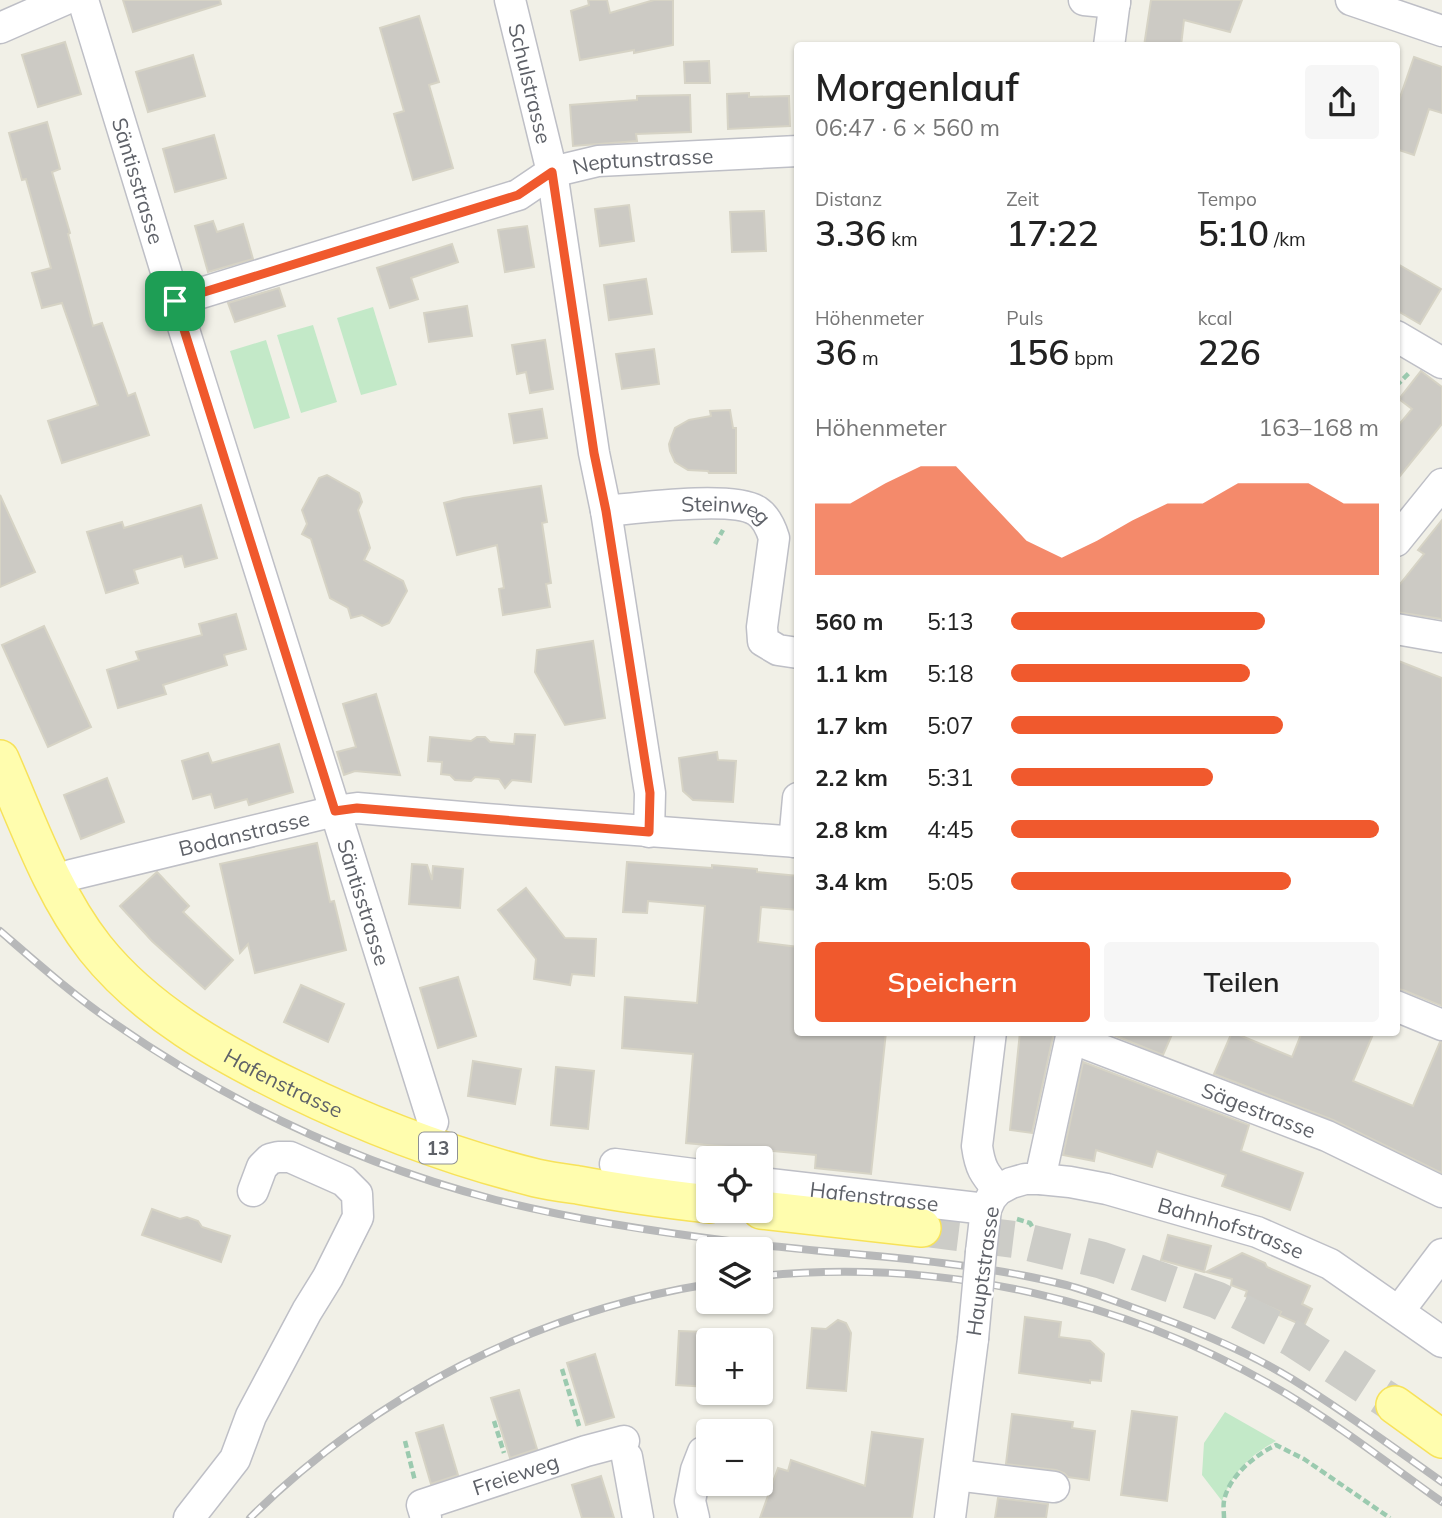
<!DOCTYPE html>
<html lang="de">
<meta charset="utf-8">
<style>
body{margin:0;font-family:Mulish,sans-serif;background:#f6f6f6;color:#222;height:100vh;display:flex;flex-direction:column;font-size:26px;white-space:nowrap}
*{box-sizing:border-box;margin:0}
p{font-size:23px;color:#767676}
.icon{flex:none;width:38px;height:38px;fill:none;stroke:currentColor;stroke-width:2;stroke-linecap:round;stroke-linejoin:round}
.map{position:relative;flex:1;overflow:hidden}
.drawer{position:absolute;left:794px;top:42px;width:606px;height:994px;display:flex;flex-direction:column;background:#fff;border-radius:7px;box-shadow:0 2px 5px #0004}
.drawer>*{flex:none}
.controls{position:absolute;left:696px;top:1146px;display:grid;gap:14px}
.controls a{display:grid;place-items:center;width:77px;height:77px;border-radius:7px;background:#fff;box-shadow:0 2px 5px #0004;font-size:35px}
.pin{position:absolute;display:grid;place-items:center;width:60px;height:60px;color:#fff;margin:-30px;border-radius:14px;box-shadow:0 4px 10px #0006}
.round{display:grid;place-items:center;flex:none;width:74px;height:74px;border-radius:7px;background:#f6f6f6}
.overview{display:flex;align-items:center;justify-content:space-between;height:119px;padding:0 21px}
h1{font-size:38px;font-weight:600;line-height:52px}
.stats{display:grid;grid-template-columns:repeat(3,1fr);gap:10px;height:119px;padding:7px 21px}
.stats div{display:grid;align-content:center}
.stats b{font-size:35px;font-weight:600}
.stats small{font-size:19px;font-weight:400}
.stats p{font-size:19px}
.chart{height:196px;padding:14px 21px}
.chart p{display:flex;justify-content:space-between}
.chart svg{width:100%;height:126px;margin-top:7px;fill:#f0592d;opacity:.7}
.primary-button{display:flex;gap:14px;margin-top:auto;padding:14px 21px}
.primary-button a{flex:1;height:80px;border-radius:7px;background:#f0592d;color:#fff;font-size:28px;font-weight:600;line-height:80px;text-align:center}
.primary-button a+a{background:#f6f6f6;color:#222}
ul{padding:0 21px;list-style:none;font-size:23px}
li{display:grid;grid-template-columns:112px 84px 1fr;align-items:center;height:52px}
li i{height:18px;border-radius:9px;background:#f0592d}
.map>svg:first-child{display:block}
</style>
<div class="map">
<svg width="1442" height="1518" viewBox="0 0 1442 1518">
<rect width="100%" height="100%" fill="#f1f0e7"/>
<g fill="#c3e9c8">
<path d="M373,307l24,78 -36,10 -24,-77z"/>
<path d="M313,325l24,77 -36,11 -24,-78z"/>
<path d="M266,340l24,78 -36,11 -24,-78z"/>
<path d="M1225,1412l51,29c-28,16 -42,30 -54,60l-20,-26 2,-32z"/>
</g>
<g fill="#cccac4" stroke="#d6d3c5" stroke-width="2">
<path d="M123,0h97l1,4 -88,28z"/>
<path d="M588,0h19l3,13 44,-13h19v45l-39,8v-3l-54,10 -9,-49 18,-6z"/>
<path d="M1151,0h91l-12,32 -46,-12 -3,26h-37z"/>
<path d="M419,16l20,66 -10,3 24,83 -40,12 -19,-66 10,-3 -24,-83z"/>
<path d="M65,42l16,52 -43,13 -16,-52z"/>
<path d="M193,55l12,41 -57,16 -12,-40z"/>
<path d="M1414,57l28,10v46l-13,-4 -15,46 -18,-6v-40z"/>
<path d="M709,61l1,22h-25l-1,-21z"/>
<path d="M749,93v4l40,-1 1,30 -62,3 -1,-35z"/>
<path d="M690,95l1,37 -55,2 1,7 -64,5 -3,-41 67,-5v-4z"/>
<path d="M47,122l13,47 -8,3 18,61 -2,1 25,92 9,-3 26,73 7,-3 14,42 -87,28 -14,-42 50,-16 -36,-102 -20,5 -10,-35 19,-5 -25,-89 -4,1 -13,-47z"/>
<path d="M214,135l12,43 -51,14 -12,-43z"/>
<path d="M629,205l5,36 -34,5 -5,-37z"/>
<path d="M764,211l2,40 -34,1 -2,-40z"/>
<path d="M213,221l4,11 26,-8 10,35 -45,13 -13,-46z"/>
<path d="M527,226l7,41 -29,5 -7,-42z"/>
<path d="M452,244l6,18 -47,16 7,21 -28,9 -13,-40z"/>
<path d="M1396,263l45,26 -21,35 -24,-14z"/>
<path d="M646,279l6,35 -43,6 -5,-35z"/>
<path d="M279,288l6,18 -50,16 -7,-19z"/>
<path d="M467,306l5,30 -43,6 -5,-29z"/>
<path d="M545,340l8,49 -23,4 -4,-21 -9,2 -5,-29z"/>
<path d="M654,349l5,35 -37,5 -6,-35z"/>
<path d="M1421,371l21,16v37l-46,57v-53l16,-19 -13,-10z"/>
<path d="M542,409l5,29 -33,5 -5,-29z"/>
<path d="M730,410l3,18h3v45h-27l-1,-2 -20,-1 -13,-8 -5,-11 -1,-7 6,-16 14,-8 22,-4 -1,-5z"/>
<path d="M327,475l32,18 3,9 -4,8 12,38 -6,12 39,21 4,10 -18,32 -7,3 -20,-11 -11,3 -3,-10 -18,-10 -19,-59 -9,-5 5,-10 -5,-14 17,-32z"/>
<path d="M541,486l6,36 -5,1 9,60 -5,1 4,23 -47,8 -4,-26 5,-1 -7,-43 -40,10 -13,-52 19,-5z"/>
<path d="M0,495l35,77 -35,15z"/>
<path d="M201,505l16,53 -32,9 -3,-11 -48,14 4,13 -32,10 -19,-61 35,-10 2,6z"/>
<path d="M1442,520v99l-46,-7v-23l28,-35 -6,-4z"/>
<path d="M236,614l10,35 -22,6 3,10 -64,20 3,9 -48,14 -11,-38 32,-10 -3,-8 66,-17 -3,-11z"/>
<path d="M44,626l47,101 -43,20 -46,-102z"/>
<path d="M593,641l12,77 -40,7 -30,-53 2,-22z"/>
<path d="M1396,660l46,18v328l-39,-16 -7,-1z"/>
<path d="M376,694l24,81 -45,-4 -11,4 -7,-23 19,-5 -13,-43z"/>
<path d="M515,734l20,1 -4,47 -19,-2 -7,8 -6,-9 -24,-2 -4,4 -16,-1 -5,-5 -9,-1 1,-12 -14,-1 2,-24 41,4 6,-4h8l5,5 24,2z"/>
<path d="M279,744l14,48 -44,13 -2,-6 -32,9 -4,-14 -18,5 -11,-38 26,-8 4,10z"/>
<path d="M717,752l1,8 18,1 -3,41 -40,-2 -10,-9 -4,-33z"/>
<path d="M107,778l17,44 -43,17 -17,-44z"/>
<path d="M317,843l13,59 4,-1 12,49 -91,23 -7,-29 -8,9 -20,-89z"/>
<path d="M627,862l85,6v-3l45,4v3l41,4v34l-37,-3 -3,35 40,5v85h88l-15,142 -56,-6 1,-13 -130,-12 7,-89 -71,-6 3,-51 72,6 8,-97 -57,-5 -1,12 -24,-1z"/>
<path d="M412,864l15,1 5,15 1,-14 30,3 -3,39 -51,-4z"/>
<path d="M157,872l32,34 -6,6 50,48 -28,29 -53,-48 -32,-35z"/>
<path d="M526,888l39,50 31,1 -2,37 -22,-2 -2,11 -36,-6 2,-20 -38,-49z"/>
<path d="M458,977l18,59 -38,12 -18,-60z"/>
<path d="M301,985l43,19 -16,38 -44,-20z"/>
<path d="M1020,1032h34l-22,101 -22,-3z"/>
<path d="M1106,1032h67l-10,23z"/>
<path d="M1232,1032l60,25 10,-25h72l-21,49 60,25 27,-64h2v131l-109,-53 -119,-46z"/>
<path d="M473,1061l48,8 -6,35 -47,-8z"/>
<path d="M1083,1062l166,63 -8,26 62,22 -13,37 -68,-24 4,-11 -69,-24 -5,16 -56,-17 -2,11 -31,-6z"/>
<path d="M556,1067l38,4 -6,58 -37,-4z"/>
<path d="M152,1209l28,10 7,-2 11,4 4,6 28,9 -9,26 -79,-27z"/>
<path d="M1168,1235l43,11 -7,26 -43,-12z"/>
<path d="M1242,1253l23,10 2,4 43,19 -8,18 10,5 -8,17 -25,-11 2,-3 -36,-16 2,-5 -16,-6 1,-6 -26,-7z"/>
<path d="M1025,1317l36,5 -2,15 31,4 14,13 -3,27 -11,-1v3l-71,-10z"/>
<path d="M838,1320l8,3 5,10 -5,58 -39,-3 5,-60 14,1z"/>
<path d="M679,1331l30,1v55l-33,-2z"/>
<path d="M595,1354l19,63 -28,8 -19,-62z"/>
<path d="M519,1390l18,59 -27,9 -19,-60z"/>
<path d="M1132,1411l45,6 -10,84 -46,-6z"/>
<path d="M1012,1414l61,8 -1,6 23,3 -6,49 -21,-3 -4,-4 -8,-3 -50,-6z"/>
<path d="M443,1425l15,50 -27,9 -15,-51z"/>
<path d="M872,1432l51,7 -11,79h-152l18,-50 10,3 3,-11 74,26z"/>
<path d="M601,1476l13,42h-32l-10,-33z"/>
<path d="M998,1498l50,6 -2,14h-51z"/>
</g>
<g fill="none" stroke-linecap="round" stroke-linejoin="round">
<path stroke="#ccccc7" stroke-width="37" stroke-dasharray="37 18" stroke-linecap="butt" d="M922,1228l97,12 82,20 116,40 75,38 103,67"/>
<g stroke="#bebfc6" stroke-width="33">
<g id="minor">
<path id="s1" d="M83,0l92,301 258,821"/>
<path id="s2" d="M510,0l42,172 42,281 12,58 44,282 -1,39"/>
<path d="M1084,0l31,3"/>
<path d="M1351,0l91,31"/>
<path d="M0,28l64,-28"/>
<path d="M1109,46l6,-46"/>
<path id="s3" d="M175,301l343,-106 34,-23 46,-11 200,-10"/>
<path d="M1396,336l46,27"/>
<path id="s4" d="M606,511c31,-3 127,-16 151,0 9,6 14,17 17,27l-12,89 1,14 15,9 20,3"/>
<path d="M1396,541l46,-57"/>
<path d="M1396,629l46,8"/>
<path d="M794,842l4,-44"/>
<path id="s5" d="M71,875l264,-64 22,-3 128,11 313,23"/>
<path d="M1396,1006l46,19"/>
<path d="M991,1032l-14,114c3,22 7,27 21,44"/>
<path id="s6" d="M1071,1038l256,98 115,56"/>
<path d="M615,1164l94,12"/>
<path d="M1040,1179l32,-147"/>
<path id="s7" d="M761,1183l225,26"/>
<path id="s8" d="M981,1252l5,-43 5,-11 7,-8 13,-7 14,-4h15l30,3 37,7 150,43 73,32 112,78"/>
<path d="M1399,1311l43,-57"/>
<path d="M627,1457l11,61"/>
<path d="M956,1475l98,12"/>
<path d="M189,1518l46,-59 16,-43 56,-105 21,-34 30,-60 -1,-23 -13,-13 -54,-24h-12l-8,2 -8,8 -9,24"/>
<path id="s9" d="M426,1518l-4,-13 164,-54 38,-10"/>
<path d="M694,1518l-4,-17 6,-31 7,-18"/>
<path d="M950,1518l23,-179"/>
</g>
</g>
<g stroke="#f7e25a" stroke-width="40">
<g id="major">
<path id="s10" d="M0,759c28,64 52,134 95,189 51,64 125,105 197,140 78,38 160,69 244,90 13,3 28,5 42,7 43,8 87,14 131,19"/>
<path d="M761,1210l161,18"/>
<path d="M1395,1405l47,34"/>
</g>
</g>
<g stroke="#9bcaaf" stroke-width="4.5" stroke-dasharray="7 3.5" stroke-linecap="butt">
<path d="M1396,386l13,-13"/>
<path d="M715,544l8,-14"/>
<path d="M1017,1219l13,4 3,5"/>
<path d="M562,1369l18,60"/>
<path d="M494,1421l10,32"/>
<path d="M405,1441l10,40"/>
<path d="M1224,1518c0,-5 -1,-12 0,-17 4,-24 31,-46 52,-56l28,14 86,59"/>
</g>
<use href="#minor" stroke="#fff" stroke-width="30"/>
<use href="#major" stroke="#fffdae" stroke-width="37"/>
<g stroke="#b7b8b9" stroke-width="8">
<g id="rail">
<path d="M0,931c36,31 72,63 111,90 116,81 247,143 385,179 79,20 160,32 241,42 110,14 222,16 329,43 23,6 46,15 68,23 54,19 109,41 158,71 52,32 101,68 150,103"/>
<path d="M761,1276c183,-18 367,24 524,117 55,33 105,72 157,109"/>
<path d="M250,1518c124,-123 286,-206 459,-234"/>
</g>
</g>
<use href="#rail" stroke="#fff" stroke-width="5" stroke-dasharray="16" stroke-linecap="butt"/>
<g stroke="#bebfc6" stroke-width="33" stroke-linecap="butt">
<path id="minor-bridge" d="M973,1339l8,-87"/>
</g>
<use href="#minor-bridge" stroke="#fff" stroke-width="30"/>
</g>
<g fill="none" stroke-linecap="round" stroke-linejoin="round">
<g stroke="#fff" stroke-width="14">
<path id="route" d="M552,172l42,281 12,58 44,282 -1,39 -292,-24 -22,3 -160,-510 343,-106z"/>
</g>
<use href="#route" stroke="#f0592d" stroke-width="9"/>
</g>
<g text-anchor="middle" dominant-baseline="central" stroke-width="5" stroke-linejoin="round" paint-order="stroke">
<rect fill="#fff" stroke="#8e9095" stroke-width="2" x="419" y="1132.5" width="38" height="31" rx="5"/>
<g font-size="19" font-weight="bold" fill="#5e6168">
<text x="438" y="1148">13</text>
</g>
<g font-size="21" fill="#5e6168" stroke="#fff">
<text stroke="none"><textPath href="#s2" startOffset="86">Schulstrasse</textPath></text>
<text stroke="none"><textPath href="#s3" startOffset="492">Neptunstrasse</textPath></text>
<text stroke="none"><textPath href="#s1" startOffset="189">Säntisstrasse</textPath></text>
<text stroke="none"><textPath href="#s4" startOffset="121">Steinweg</textPath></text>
<text stroke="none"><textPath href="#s5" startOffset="178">Bodanstrasse</textPath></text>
<text stroke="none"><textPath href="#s1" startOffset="945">Säntisstrasse</textPath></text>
<text stroke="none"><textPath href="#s10" startOffset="446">Hafenstrasse</textPath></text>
<text stroke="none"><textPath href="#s6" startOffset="201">Sägestrasse</textPath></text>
<text stroke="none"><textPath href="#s7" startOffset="114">Hafenstrasse</textPath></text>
<text stroke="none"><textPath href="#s8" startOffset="308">Bahnhofstrasse</textPath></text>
<text transform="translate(982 1271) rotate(-82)">Hauptstrasse</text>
<text stroke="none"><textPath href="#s9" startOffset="112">Freieweg</textPath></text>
</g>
</g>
</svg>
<div class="controls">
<a><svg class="icon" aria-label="locate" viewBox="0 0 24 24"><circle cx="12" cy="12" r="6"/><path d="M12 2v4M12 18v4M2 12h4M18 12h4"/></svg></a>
<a><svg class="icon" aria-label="layers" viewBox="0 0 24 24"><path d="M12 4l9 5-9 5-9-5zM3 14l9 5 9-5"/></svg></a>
<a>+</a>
<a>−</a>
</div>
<div class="pin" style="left:175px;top:301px;background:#1e9e55"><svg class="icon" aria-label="arrive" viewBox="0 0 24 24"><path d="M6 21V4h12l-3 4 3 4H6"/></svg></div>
<section class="drawer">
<div class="overview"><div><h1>Morgenlauf</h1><p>06:47 · 6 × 560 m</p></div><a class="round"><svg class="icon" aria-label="share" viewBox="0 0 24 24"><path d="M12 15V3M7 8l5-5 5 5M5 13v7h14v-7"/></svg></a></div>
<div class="stats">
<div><p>Distanz</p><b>3.36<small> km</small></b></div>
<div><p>Zeit</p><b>17:22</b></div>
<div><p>Tempo</p><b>5:10<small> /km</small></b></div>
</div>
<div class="stats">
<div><p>Höhenmeter</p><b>36<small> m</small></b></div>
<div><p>Puls</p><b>156<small> bpm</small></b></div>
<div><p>kcal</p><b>226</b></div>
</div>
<div class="chart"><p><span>Höhenmeter</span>163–168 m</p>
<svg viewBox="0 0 160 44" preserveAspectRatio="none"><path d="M0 44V19L10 19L20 12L30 6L40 6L50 19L60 32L70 38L80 32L90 25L100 19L110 19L120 12L130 12L140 12L150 19L160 19V44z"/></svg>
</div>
<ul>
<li><b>560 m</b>5:13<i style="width:69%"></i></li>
<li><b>1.1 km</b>5:18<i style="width:65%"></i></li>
<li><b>1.7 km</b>5:07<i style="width:74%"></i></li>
<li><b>2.2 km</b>5:31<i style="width:55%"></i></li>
<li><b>2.8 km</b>4:45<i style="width:100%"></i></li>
<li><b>3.4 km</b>5:05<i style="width:76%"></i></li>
</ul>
<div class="primary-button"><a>Speichern</a><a>Teilen</a></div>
</section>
</div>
